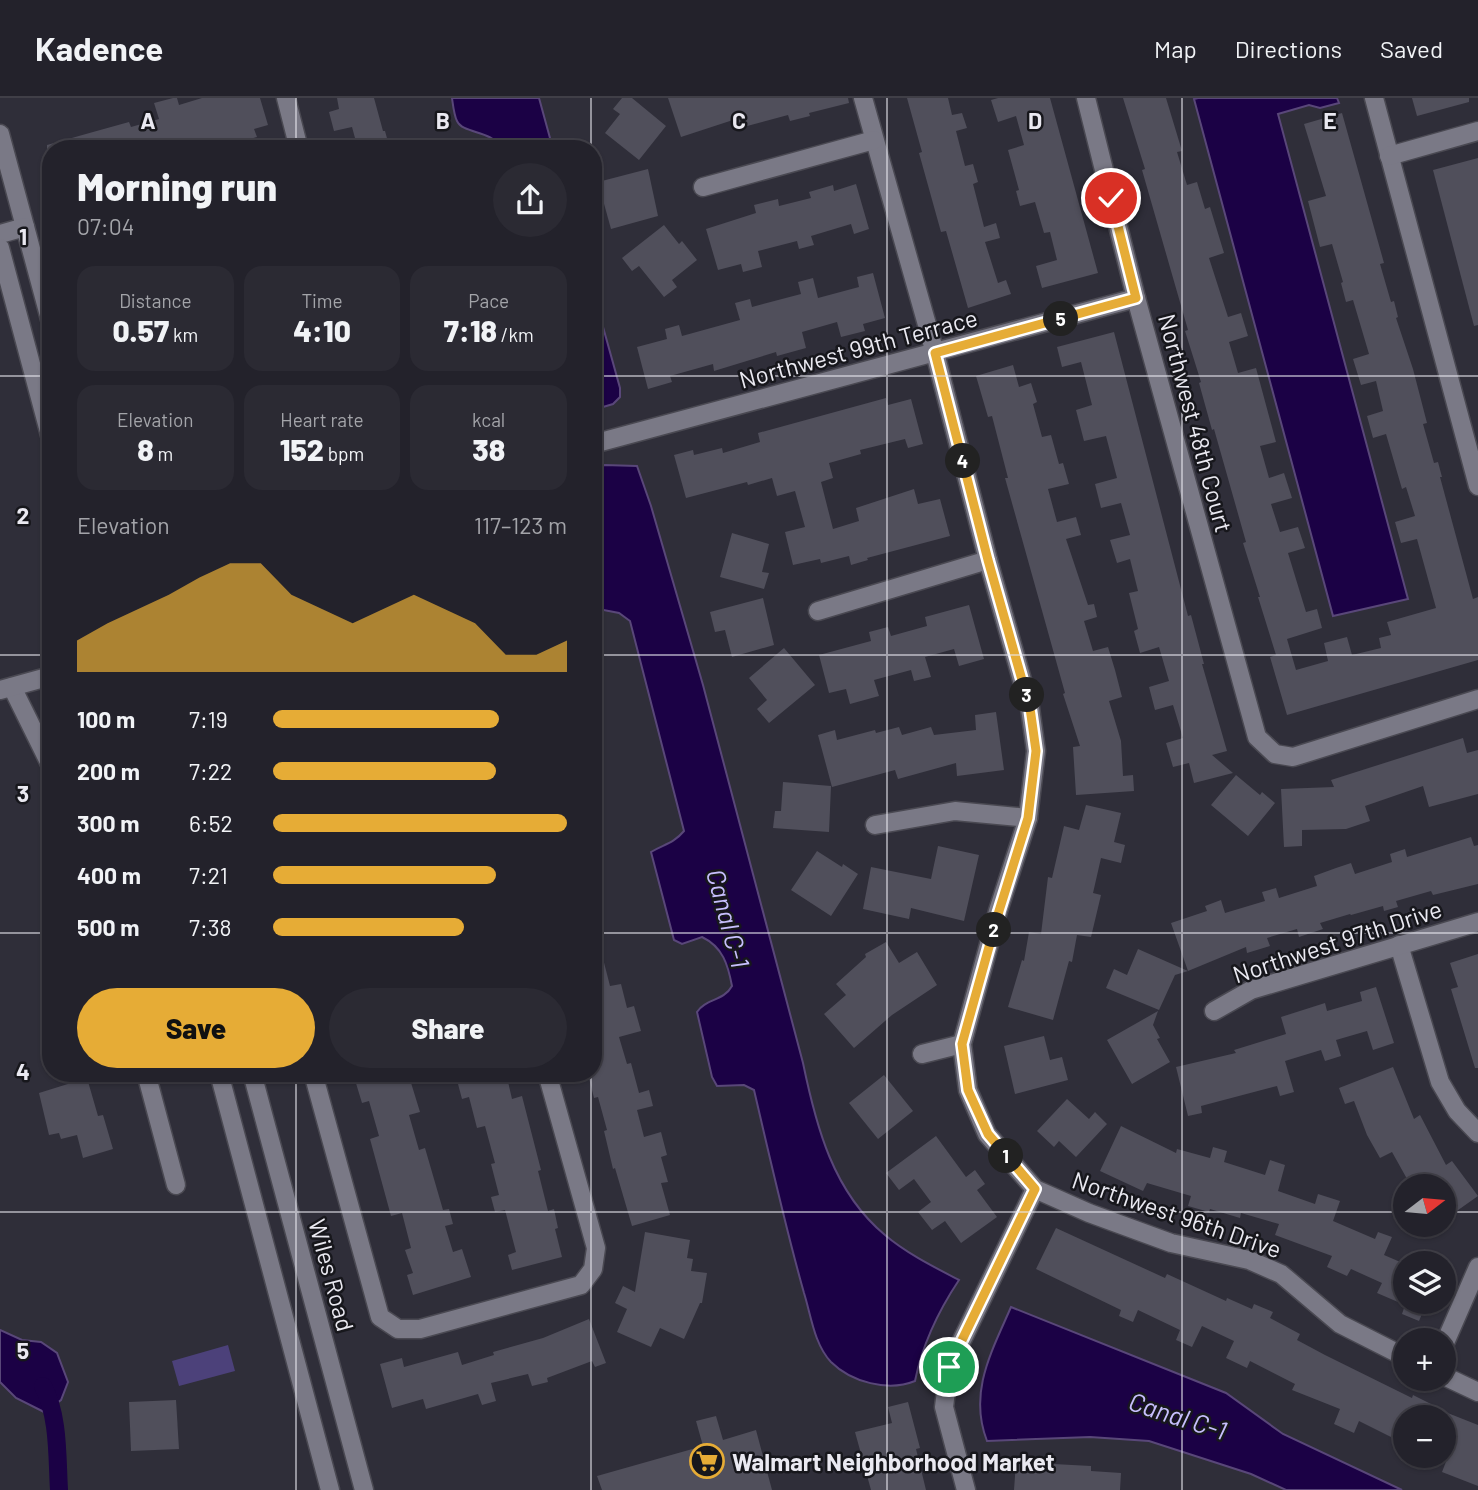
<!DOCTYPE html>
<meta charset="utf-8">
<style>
body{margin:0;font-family:Barlow,sans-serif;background:#2b2a33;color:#f1f3f6;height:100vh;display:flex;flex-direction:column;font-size:26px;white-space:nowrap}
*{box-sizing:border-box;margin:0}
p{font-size:23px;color:#a3a4a9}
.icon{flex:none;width:38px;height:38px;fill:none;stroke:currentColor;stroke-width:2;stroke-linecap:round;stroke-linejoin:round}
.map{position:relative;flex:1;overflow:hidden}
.drawer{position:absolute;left:42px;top:42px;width:560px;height:942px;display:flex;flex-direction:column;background:#23222b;border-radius:28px;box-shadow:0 2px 5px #0004,0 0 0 2px #403f47}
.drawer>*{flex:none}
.needle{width:46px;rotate:74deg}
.tools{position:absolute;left:1393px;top:1076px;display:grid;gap:14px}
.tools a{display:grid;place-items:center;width:63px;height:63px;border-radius:50%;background:#23222b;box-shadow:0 2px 5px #0004,0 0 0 2px #403f47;font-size:35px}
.pin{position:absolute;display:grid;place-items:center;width:60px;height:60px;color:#fff;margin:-30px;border:4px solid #fff;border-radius:50%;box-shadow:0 2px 7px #0007}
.km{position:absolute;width:35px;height:35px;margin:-18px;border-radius:50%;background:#222;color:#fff;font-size:19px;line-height:35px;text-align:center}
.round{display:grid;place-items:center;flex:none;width:74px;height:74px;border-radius:37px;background:#2b2a33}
.headline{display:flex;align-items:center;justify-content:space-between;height:119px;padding:0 35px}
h1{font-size:38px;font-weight:800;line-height:52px}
.metrics{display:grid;grid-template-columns:repeat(3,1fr);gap:10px;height:119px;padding:7px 35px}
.metrics div{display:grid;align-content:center;border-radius:18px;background:#2b2a33;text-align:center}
.metrics b{font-size:30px;font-weight:800}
.metrics small{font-size:19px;font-weight:400}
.metrics p{font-size:19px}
.chart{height:196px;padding:14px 35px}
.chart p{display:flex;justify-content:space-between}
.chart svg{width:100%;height:126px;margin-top:7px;fill:#e6ac36;opacity:.7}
.action{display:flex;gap:14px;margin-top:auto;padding:14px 35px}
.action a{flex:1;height:80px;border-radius:42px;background:#e6ac36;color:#111;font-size:28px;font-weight:800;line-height:80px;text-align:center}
.action a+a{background:#2b2a33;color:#f1f3f6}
ul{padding:0 35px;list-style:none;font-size:23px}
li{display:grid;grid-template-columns:112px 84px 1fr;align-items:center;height:52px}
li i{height:18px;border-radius:9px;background:#e6ac36}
header{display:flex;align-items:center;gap:42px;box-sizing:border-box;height:98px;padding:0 35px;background:#23222b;border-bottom:2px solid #403f47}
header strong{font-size:33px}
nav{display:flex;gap:38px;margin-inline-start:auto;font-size:24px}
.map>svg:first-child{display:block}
</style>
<header>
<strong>Kadence</strong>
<nav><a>Map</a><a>Directions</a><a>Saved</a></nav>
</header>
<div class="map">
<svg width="1478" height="1392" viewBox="0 0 1478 1392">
<rect width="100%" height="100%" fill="#2f2e39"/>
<path fill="#4c417a" d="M228,1247l7,26 -56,15 -7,-25z"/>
<g fill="#1b0145" stroke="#594779" stroke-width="2">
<path d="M452,0h87l14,51h-52c-9,-20 -37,-14 -44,-28 -3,-6 -4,-16 -5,-23z"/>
<path d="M1198,0h139l2,5 -19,5 -11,-3 -31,9 130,485 -75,17 -139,-517z"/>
<path d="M593,193l27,97v9l-7,7 -20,6z"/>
<path d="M604,367l33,1 14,40 52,179 100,378c13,63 30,129 82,172 21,18 49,32 74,45 -20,30 -37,66 -44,101 -27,11 -64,1 -84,-19 -17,-18 -20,-47 -27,-69 -19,-67 -34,-135 -50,-203l-10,-5 -27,1 -5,-9 -15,-65c8,-13 27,-11 35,-26 -4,-21 -9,-39 -30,-49l-20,7 -8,-4 -23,-88c13,-8 22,-8 33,-21l-54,-210 -11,-8 -26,-5v-91l4,-13 -4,-29z"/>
<path d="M1011,1209l215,86 57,41 119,56h-116l-35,-16 -102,-33 -59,-4 -103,4c-19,-49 5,-90 24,-134z"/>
<path d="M0,1232l22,10 19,2 16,11 11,29 -7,18 -17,12 -28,-14 -16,-16z"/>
</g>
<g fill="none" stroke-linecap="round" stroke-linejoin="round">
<path stroke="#1b0145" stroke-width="18" d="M43,1288c16,30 14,71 16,104"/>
</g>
<g fill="#504f5b">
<path d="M173,0h4l2,7 23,-7h58l8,27 -14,4 3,8 -31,9 -2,-5 -24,7 -3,-10 -38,11h-112v-4l46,-13 36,-10 2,5 28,-8 -5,-16z"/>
<path d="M337,0h37l9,33h2l5,18h-32l-6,-22 -18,4 -5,-19 10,-3z"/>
<path d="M622,0h10l34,28 -27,34 -34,-27 15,-19 -7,-5z"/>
<path d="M668,0h180l1,5 -40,10 1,3 -20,5 -2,-6 -52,14 -3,-9 -52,17z"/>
<path d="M907,0h41l4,17 10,-2 5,15 -11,3 9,35 8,-2 5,18 -5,2 11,43 12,-4 4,15 -15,4 13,41 8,-3 5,14 -43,14 -22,-77 -5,1 -22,-79 3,-1z"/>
<path d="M998,0h52l48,175 -56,15 -6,-22 21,-6 -7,-28 -6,1 -9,-31 -15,4 -4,-15 3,-1 -11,-40 16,-5 -8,-29 -18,6 -7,-22z"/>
<path d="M1123,0h43l16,53 -5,1 10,33 10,-3 8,27 5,-2 14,46 -15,5 19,59 13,-4 7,23 -19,6 9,31 18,-5 20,74 -16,4 9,32 15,-5 8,25 -21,6 9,28 18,-5 7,21 -17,5 18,59 11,-3 5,19 -35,11 9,31 32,-9 -4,-18 23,-6 5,18 29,-7 -2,-10 12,-3 -4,-13 49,-14 -19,-69 -16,4 -6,-21 20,-6 -9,-29 -4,2 -16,-55 -13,4 -6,-22 16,-5 -7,-30 -15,4 -8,-26 16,-5 -16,-54 -7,2 -5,-19 2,-1 -11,-38 -12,3 -12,-46 18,-5 -22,-72 38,-11 42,150 -4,1 11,38 3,-1 4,16 -2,1 17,51 14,54 -4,1 11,39 4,-1 4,15h-2l33,122 5,-2v63l-191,55 -17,-58 6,-2 -18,-58h2l-17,-54 3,-1 -32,-113 -2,1 -13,-47 2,-1 -16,-51 3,-1 -46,-160 3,-1z"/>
<path d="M1412,0h57v4l-52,14z"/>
<path d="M1478,60v167l-4,1 -41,-156z"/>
<path d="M648,71l10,47 -47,13 -13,-47z"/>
<path d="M856,86l13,45 -15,5 -3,-10 -40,12 3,9 -15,4 -2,-8 -39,10 4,16 -19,5 -2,-8 -23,6 -12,-41 50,-16 -2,-8 24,-6 1,7 32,-8 -2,-6 24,-7 1,6z"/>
<path d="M664,127l15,19 3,-3 15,19 -25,20 5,7 -13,10 -25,-31 -7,5 -10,-13z"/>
<path d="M873,175l12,45 -22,6 2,7 -24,6 -4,-15 -35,10 4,16 -29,8 -1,-4 -62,19 -1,-7 -43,12 2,6 -24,7 -11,-42 30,-8 -2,-10 14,-4 3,11 58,-16 -5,-17 15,-4 2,8 49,-13 -3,-12 15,-4 5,20 41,-11 -2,-10z"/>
<path d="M1114,234l74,284 3,-1 13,49h-2l25,87 -15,4 21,18 -39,10 -5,-20 -16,4 -7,-24 17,-5 -10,-33 -18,5 -6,-23 20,-6 -10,-34 -19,6 -6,-22 4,-2 -9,-36 9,-2 -8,-32 -13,4 -7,-23 20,-5 -9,-32 -20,5 -6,-24 22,-6 -11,-42 -22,5 -8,-31 16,-5 -11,-43 -19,5 -5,-20z"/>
<path d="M1013,267l6,22 12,-4 6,19 -4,2 9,33 9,-2 8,29 4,-1 6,21 -21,5 9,33 19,-5 5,18 -15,4 22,66 6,-1 3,13 -13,4 9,30 15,-4 7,23 7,27 -13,4 12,40 2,35 10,-1 1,16 -58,4 -3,-48 7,-1 -17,-52 2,-1 -60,-215h3l-16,-62 -4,1 -12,-41z"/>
<path d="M886,300l2,7 23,-6 12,45 -15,4 -3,-9 -45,11 1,4 -32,9 4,15 -12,4 12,47 26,-8 -3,-13 58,-19 4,15 22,-5 10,37 -83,22 1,2 -17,5 -2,-9 -28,7 -1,-4 -27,6 -8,-33 20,-5 -10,-36 -18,5 -5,-18 -24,7 -1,-3 -61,16 -12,-43 19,-5 1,5 28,-7 1,5 37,-11 -2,-9z"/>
<path d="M732,435l37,11 -7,28 7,1 -5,16 -44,-12z"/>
<path d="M763,500l11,47 -42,12 -7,-27 -10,2 -5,-20z"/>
<path d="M969,507l15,54 -25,7 -5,-17 -29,8 6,20 -17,4 -3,-11 -37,10 5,16 -29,8 -4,-15 -17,4 -10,-38 52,-14 -2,-9 19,-5 3,9 36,-10 -2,-9z"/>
<path d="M784,550l31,37 -46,38 -12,-14 10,-9 -18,-22z"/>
<path d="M996,614l8,58 -47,6 -1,-13 -58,16 -3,-9 -63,17 -14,-52 17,-5 2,10 38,-10 1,3 23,-6 3,8 29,-8 3,8 42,-5 -1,-15z"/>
<path d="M1463,640l4,15 11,-3v44l-49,13 -6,-21 -58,20 5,15 -24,8 -44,1v16l-18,1 -3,-58 53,-2 -3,-7z"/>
<path d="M1236,677l24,20 2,-3 13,11 -27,33 -37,-31z"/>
<path d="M783,684l48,4 -2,46 -56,-4 2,-17h6z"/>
<path d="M1086,707l35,8 -7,29 11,3 -4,18 -20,-5 -8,35 8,2 -10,42 -14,-2 -5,27 -3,-1 -16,59 -45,-13 14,-47 2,1 5,-29 12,2 7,-57 4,1 12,-52 15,4z"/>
<path d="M1471,739l3,9 4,-1v39l-45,11 -2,-4 -35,10 2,6 -14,4 -1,-5 -32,9 -1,-1 -30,9 3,6 -24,8 -2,-8 -30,9 3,8 -23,7 -1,-6 -58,24 -17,-48 36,-12 -2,-5 16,-6 4,13 40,-12 -3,-9 14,-4 3,10 38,-12 -3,-10 22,-8 15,-5 4,11 37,-12 -2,-8 15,-5 2,8z"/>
<path d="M938,748l41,9 -15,66 -53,-13 -2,11 -46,-10 8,-42 60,12z"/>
<path d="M817,753l25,16 1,-3 15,10 -27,42 -40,-26z"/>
<path d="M598,841l12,47 11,-2 6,24 7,-2 7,25 -22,6 8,27 4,-1 8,30 10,-3 4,16 -16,4 7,27 17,-5 6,23 -6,2 7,25 -7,1 9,32 -38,11 -17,-58 -2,1 -9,-38 3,-1 -9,-33 -4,1 -6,-24 5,-1v-133z"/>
<path d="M886,844l13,21 18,-11 20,33 -45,30 -38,33 -30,-34 22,-19 -10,-11 30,-27 -1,-3z"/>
<path d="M1138,851l50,22 -13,4 -16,35 -53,-22 8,-19 13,6z"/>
<path d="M1478,856v114h-3l-24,-79 7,-2 -8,-24z"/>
<path d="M1376,889l18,56 -21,7 -6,-19 -31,9 5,16 -16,5 -4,-11 -36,11 9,31 -14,4 -3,-10 -76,20 1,7 -14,3 -12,-49 60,-14 -2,-3 52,-16 -5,-17 44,-14 2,8 35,-10 -2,-9z"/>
<path d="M1158,913l-5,14 7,13 -3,1 13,23 -38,22 -25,-44z"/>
<path d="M1044,938l6,24 12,-3 6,23 -53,14 -11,-48z"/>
<path d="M1393,969l21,52 6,-4 26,50 6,-4 26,35 -34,24v-34h-33l-19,-34 -12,6 -13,-23 -13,-34 -9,3 -6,-16z"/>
<path d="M382,975h26l12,39 -11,3 10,35 6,-2 18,62 6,-1 4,15 -8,2 8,26 9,-3 9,28 -58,18 -6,-20 6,-2 -8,-23 6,-2 -9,-35 -11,3 -21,-77 9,-3 -10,-35 -7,2 -7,-23z"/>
<path d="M467,975h39l6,26 10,-3 19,74 -3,1 10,40 6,-2 4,19 -3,1 7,28 -50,13 -4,-15 8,-3 -11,-42 -10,2 -4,-15 8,-2 -8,-31 4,-1 -10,-37 -8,2 -8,-31 -7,2 -4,-15 11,-3z"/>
<path d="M884,977l29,36 -35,28 -29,-36z"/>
<path d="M87,980l11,38 5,-1 10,34 -30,9 -6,-23 -16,4 -2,-6 -10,2 -10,-42z"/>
<path d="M1067,1001l22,20 6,-7 12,12 -31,33 -17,-16 -5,6 -17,-16z"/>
<path d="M1121,1028l55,27 1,-4 33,9 3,-11 14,4 -3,11 41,13 5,-15 15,5 -7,26 37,13 3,-10 22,7 -7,20 42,18 3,-7 14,5 -8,18 21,9v41l2,-3h20l-8,19 -17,-7 3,-9 -28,-12 5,-10 -31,-14 -4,7 -20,-9 5,-11 -57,-21 4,-11 -38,-11 -1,5 -30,-9 -1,3 -21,-6 3,-10 -44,-13 -4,8 -43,-20z"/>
<path d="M936,1038l30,41 9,-7 10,14 -8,6 20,27 -36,26 -16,-22 -13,9 -14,-18 13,-10 -17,-23 -15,11 -13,-17z"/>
<path d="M1056,1130l109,50 2,-4 59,27 1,-3 25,11 2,-5 19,8 -3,6 30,16 -3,6 28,15 87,43 1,-3 18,9 -1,2 48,19v61l-36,-14 5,-13 -3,-2v-39h-39v26l-46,-23 -5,12 -20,-9 6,-15 -48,-19 3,-6 -45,-23 -3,7 -21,-10 8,-17 -32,-15 -10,21 -16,-7 4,-10 -42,-20 -5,12 -14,-6 2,-6 -85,-41z"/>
<path d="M645,1134l45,8 -3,18 6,1 -2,12 16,2 -5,30h-2l-16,36 -24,-11 -9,19 -34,-15 10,-23 -12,-6 8,-17 12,6z"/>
<path d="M589,1221l17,44 -11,4 -3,-6 -45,17 1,4 -16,4 -4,-12 -37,9 5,18 -14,4 -4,-11 -52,15 -3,-10 -31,9 -12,-44 22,-6 2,9 54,-15 4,13 32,-10 -1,-3 50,-14z"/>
<path d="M176,1302l3,49 -48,2 -2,-49z"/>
<path d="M908,1304l12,46 -4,1 10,41h-55l-16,-58 37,-9 -4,-16z"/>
<path d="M716,1318l7,24 33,-10 16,60h-170l-5,-14 106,-30 -7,-25z"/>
<path d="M1016,1364l75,4v5l30,2 -1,17h-106z"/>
</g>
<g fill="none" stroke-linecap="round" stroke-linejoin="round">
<g stroke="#4a4952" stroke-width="21">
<g id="street">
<path d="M286,0l13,51"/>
<path d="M863,0l72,255 53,207 42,148 6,43 -8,67 -30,93 -36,133 6,46 19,44 48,55 54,24 82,30 78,17 32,14 59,50 65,33"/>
<path d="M1086,0l50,200 121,439 18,17 18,3 185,-58"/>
<path d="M1374,0l104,388"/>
<path d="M1389,58l89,-25"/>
<path d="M703,89l171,-47"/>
<path d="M593,346l543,-146"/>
<path d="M818,513l170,-51"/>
<path d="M12,589l39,79"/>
<path d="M875,727l80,-14 73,7"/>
<path d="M1399,847l41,137 17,29 21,22"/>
<path d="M1214,913l37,-21 227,-68"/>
<path d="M922,956l40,-10"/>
<path d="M146,975l30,112"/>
<path d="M313,975l67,244 18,12h22l161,-44 12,-16 3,-21 -49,-175"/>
<path d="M1444,1247l34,-78"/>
<path d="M1444,1278l34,16"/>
<path d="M966,1392l-22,-83 5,-40 86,-178"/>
</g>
</g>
<g stroke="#4a4952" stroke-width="21">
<g id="secondary">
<path d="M0,36l51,189"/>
<path d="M0,136l25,-7"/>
<path d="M0,150l51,191"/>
<path d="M0,592l51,-14"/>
<path d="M219,975l111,417"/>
<path d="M252,975l112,417"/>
</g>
</g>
<use href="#street" stroke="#7a7986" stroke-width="18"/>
<use href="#secondary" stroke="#7a7986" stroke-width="18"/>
</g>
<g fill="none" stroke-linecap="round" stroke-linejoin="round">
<g stroke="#fff" stroke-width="14">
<path id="route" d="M949,1269l86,-178 -47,-55 -20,-44 -6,-46 37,-133 29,-93 8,-67 -6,-43 -42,-148 -53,-207 201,-55 -25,-100"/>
</g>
<use href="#route" stroke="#e6ac36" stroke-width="9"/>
</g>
<path fill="none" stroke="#eae9f1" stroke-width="2" stroke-opacity="0.55" d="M296,0v51M591,0v51M887,0v1392M1182,0v1392M0,278h51M593,278h885M0,557h51M593,557h885M0,835h51M593,835h885M296,975v417M591,975v417M0,1114h1405M1444,1114h34"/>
<defs>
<g id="supermarket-ring" transform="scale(1.75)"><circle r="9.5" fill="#17171c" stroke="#e6ac36" stroke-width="1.5"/><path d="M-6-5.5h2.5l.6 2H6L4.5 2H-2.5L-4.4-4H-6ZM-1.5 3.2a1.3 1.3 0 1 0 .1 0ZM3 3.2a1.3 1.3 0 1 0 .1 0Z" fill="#e6ac36"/></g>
</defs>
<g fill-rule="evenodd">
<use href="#supermarket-ring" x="707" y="1363"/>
</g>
<g text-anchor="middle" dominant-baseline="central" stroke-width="5" stroke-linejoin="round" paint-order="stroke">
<g font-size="24" fill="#eae9f1" stroke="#17171c">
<text transform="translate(858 250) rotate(-15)">Northwest 99th Terrace</text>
<text transform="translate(1196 325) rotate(75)">Northwest 48th Court</text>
<text transform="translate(1337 843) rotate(-18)">Northwest 97th Drive</text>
<text transform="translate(1177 1116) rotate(19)">Northwest 96th Drive</text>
<text transform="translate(332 1177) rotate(75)">Wiles Road</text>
</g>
<g font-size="24" font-weight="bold" fill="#eae9f1" stroke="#17171c" text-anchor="start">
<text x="732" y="1363">Walmart Neighborhood Market</text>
</g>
<g font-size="26" font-style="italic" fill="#c7bffd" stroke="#17171c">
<text transform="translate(729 820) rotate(75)">Canal C-1</text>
<text transform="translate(1178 1317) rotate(18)">Canal C-1</text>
</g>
</g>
<g font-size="23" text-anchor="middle" font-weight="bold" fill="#eae9f1" stroke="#17171c" stroke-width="5" stroke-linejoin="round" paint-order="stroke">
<text x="148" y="31">A</text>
<text x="443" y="31">B</text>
<text x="739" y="31">C</text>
<text x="1035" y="31">D</text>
<text x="1330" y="31">E</text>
<text x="23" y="147">1</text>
<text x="23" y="426">2</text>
<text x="23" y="704">3</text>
<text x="23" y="982">4</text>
<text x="23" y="1261">5</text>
</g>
</svg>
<div class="tools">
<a><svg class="needle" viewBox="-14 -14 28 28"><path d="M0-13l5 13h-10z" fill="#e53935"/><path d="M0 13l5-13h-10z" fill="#a3a4a9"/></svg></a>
<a><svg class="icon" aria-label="layers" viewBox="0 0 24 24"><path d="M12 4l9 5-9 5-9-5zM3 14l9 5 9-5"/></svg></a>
<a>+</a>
<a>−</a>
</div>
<div class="pin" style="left:949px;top:1269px;background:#1e9e55"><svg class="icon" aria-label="arrive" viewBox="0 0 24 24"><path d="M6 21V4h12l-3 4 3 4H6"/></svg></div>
<div class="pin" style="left:1111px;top:100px;background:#d93025"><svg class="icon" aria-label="check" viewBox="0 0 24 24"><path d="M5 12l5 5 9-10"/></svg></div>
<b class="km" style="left:1006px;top:1058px">1</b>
<b class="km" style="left:994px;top:832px">2</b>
<b class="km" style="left:1027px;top:597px">3</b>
<b class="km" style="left:963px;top:363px">4</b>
<b class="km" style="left:1061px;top:221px">5</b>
<section class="drawer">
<div class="headline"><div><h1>Morning run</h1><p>07:04</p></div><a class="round"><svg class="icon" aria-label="share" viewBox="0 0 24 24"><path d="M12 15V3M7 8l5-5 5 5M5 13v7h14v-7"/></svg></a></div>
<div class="metrics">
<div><p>Distance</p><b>0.57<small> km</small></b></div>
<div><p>Time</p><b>4:10</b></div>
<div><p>Pace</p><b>7:18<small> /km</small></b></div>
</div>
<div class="metrics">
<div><p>Elevation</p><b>8<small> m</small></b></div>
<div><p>Heart rate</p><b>152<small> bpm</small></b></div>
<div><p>kcal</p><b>38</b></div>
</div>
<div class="chart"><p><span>Elevation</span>117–123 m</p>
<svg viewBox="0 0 160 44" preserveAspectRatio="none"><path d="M0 44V33L10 27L20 22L30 17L40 11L50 6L60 6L70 17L80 22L90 27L100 22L110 17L120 22L130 27L140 38L150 38L160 33V44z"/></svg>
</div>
<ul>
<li><b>100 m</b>7:19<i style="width:77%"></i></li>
<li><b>200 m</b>7:22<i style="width:76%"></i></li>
<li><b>300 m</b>6:52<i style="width:100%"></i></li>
<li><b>400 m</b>7:21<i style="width:76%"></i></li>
<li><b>500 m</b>7:38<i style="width:65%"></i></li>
</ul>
<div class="action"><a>Save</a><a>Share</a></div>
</section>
</div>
